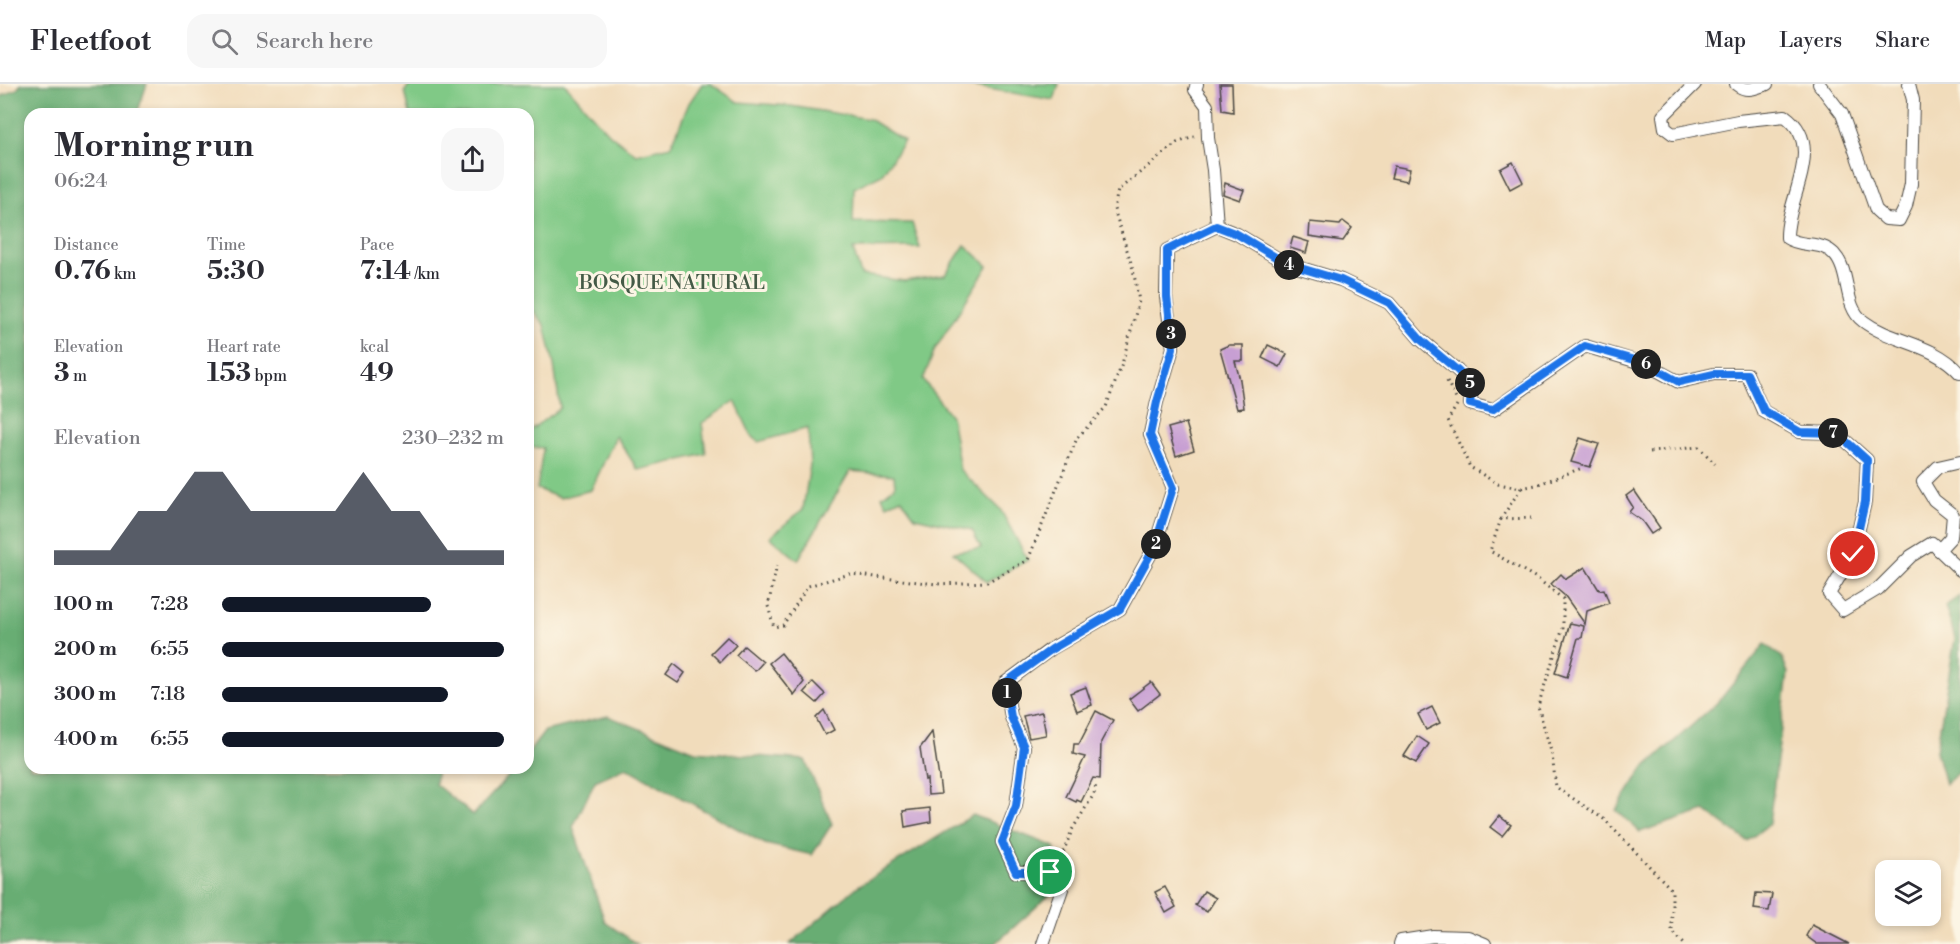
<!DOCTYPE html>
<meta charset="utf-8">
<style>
body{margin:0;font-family:"Libre Bodoni",serif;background:#f7f7f7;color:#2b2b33;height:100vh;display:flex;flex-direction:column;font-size:22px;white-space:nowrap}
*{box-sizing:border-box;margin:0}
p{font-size:20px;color:#7c7c81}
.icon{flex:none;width:33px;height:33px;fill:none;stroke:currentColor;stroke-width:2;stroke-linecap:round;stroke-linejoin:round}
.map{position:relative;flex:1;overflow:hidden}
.sheet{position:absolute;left:24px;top:24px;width:510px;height:666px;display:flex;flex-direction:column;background:#fff;border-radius:18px;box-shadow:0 3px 9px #0003}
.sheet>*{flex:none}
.fabs{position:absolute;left:1875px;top:776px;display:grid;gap:12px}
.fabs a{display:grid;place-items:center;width:66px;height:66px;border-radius:12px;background:#fff;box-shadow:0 3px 9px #0003;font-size:30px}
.pin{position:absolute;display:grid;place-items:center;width:51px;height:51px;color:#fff;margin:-26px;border:3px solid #fff;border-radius:50%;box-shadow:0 2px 6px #0007}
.km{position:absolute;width:30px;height:30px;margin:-15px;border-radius:50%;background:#222;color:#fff;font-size:16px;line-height:30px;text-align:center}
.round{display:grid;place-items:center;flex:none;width:63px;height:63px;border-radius:18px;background:#f7f7f7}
.overview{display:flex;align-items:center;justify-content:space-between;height:102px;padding:0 30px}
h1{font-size:33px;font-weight:700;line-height:45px}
.stats{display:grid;grid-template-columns:repeat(3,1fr);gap:9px;height:102px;padding:6px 30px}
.stats div{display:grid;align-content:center}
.stats b{font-size:26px;font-weight:700}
.stats small{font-size:16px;font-weight:400}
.stats p{font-size:16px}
.chart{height:168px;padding:12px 30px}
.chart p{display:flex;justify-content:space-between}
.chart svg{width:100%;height:108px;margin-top:6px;fill:#111827;opacity:.7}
ul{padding:0 30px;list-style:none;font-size:20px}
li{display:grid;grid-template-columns:96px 72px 1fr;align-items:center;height:45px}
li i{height:15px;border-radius:8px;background:#111827}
header{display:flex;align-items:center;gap:36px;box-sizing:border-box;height:84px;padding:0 30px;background:#fff;border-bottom:2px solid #e1e1e2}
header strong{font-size:28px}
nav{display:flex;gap:33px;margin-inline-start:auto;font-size:21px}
.search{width:420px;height:54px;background:#f7f7f7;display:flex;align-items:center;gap:15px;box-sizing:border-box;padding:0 21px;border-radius:18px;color:#7c7c81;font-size:22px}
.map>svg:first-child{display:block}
</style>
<header>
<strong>Fleetfoot</strong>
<div class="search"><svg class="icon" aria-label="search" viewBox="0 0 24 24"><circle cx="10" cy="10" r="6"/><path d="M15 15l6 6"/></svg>Search here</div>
<nav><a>Map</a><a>Layers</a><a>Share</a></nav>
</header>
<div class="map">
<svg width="1960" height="860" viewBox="0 0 1960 860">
<rect width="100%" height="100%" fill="#fcf5e5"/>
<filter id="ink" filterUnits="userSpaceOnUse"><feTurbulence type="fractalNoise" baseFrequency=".0167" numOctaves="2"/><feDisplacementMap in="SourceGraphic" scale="12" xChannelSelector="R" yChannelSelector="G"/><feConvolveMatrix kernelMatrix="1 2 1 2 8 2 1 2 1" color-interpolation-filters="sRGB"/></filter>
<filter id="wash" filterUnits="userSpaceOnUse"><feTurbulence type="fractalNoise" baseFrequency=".008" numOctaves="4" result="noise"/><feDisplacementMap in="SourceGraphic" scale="24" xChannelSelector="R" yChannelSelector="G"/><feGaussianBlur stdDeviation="1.35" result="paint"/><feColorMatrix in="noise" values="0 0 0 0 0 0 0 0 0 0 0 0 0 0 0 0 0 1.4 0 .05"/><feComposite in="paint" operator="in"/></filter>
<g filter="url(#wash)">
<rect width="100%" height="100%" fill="#f1dcbb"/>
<g fill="#80c986" stroke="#567a58" stroke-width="1.5">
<path d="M410,0h155l42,48 29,22 35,-8 18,-43 13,-19h9l27,18 53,4 78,13 35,22 -22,33 -28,14 -1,34 59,1 8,25 -67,1 8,26 43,6 41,-6 20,-30 23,21 -53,83 -12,31 28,36 9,54 40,39 28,51 -41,22 -34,-30 28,-4 -9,-18 -57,-13 -14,-19 -14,7 -5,-9 13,-10 -1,-11 -44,-4 -52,89 -28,-23 33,-28 7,-44 -2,-37 -50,14 -6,-5 -17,-36 -33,22 4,31 -68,16 -22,-34 -25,54 -31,8 -23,-9 6,-41 -15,-1v-15l32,-24 -6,-43 -9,-40 -17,-20v-191h-118l-5,-23z"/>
<path d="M959,0h100l-5,16z"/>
</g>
<g fill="#68ad73" stroke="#4a6c4f" stroke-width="1.5">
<path d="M21,0h126l-10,30h-107v654h407l-2,16 38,31 43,-47h12v-15l17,-22 63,-15 87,35 110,9 27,64 -20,31 -47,-11 -139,-77 -31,14 -22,46 32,95 32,22h-637v-847l17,-8z"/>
<path d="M1960,512v176l-15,12 -9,-33 19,-113 -10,-32z"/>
<path d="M1765,560l17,13 6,16 -19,151 -22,17 -42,-30 -65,21 -24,-22 26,-40 77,-69z"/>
<path d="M973,731l82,32 -2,45 -58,52h-205l68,-58z"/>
</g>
<g id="blocks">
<g fill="#c79fd3">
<path d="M1220,0h12l1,28 -11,-2z"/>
<path d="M1513,78l10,20 -13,7 -10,-20z"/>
<path d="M1394,82l16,3 -3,12 -16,-3z"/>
<path d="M1225,99l19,7 -4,10 -17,-6z"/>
<path d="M1343,137l9,7 -9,13 -34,-5 1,-14 30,3z"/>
<path d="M1293,153l16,5 -3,11 -16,-5z"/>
<path d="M1229,261h14v16h-8l5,19 4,28 -7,1 -17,-60z"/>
<path d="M1268,261l19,9 -7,13 -18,-9z"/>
<path d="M1186,339l8,27 -18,6 -8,-28z"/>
<path d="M1580,354l19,6 -9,23 -19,-5z"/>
<path d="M1634,406l26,38 -9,6 -9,-13 -13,-9 4,-5 -7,-11z"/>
<path d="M1585,483l14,23 5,-1 5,14 -22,8 -2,13 -20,-28 -14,-12 10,-10 5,5z"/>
<path d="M1570,539l14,3 -2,12h-4l-11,39 -12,-4z"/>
<path d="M727,553l9,8 -16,17 -9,-9z"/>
<path d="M744,562l19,16 -8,9 -19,-16z"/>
<path d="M781,569l23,29 -10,13 -25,-32z"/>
<path d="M674,580l11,9 -7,10 -12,-8z"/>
<path d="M813,598l12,12 -8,9 -13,-11z"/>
<path d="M1151,598l9,12 -22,17 -9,-12z"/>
<path d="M1086,603l6,18 -15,6 -7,-18z"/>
<path d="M1432,623l8,16 -14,7 -8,-16z"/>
<path d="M824,626l10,20 -9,5 -9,-17z"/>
<path d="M1096,627l17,9 -12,22 -1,37 -7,-1 -12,24 -4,-2 -1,2 -10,-5 19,-40 -12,-3 1,-10h5z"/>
<path d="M1042,628l4,23 -17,3 -6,-22z"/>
<path d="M932,648l7,46 2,16 -13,1 -1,-16 -2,1 -5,-32z"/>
<path d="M1417,652l12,8 -13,19 -12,-7z"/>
<path d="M930,724l1,14 -26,5 -2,-16z"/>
<path d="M1499,732l12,9 -9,11 -12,-9z"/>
<path d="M1165,803l11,20 -10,6 -11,-21z"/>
<path d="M1204,807l12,7 -9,14 -12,-7z"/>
<path d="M1756,809l16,1 -3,17 -15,-2z"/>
<path d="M1812,841l37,19h-32l-11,-8z"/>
</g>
</g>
</g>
<g filter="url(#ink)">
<use href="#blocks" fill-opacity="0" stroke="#494641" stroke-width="1.5"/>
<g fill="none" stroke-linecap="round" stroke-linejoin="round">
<g stroke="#494641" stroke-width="14">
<g id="minor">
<path d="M1197,0l-2,6 12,16 1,32 5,32 4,56 20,8 50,30 54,16 48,23 31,36 38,32 14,15 -2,18 23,6 92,-64 60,18 34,18 35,-8h33l16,37 37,21 37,1 30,27 -2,42 -12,52 -24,40 14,16 35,-21 33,-33 21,-13 28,27"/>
<path d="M1695,0l-32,32 2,12 8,6 65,-13 47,-5c42,30 1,82 2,122 15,10 33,2 47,16 17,18 9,52 29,67 29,22 69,21 97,52"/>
<path d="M1736,0c11,9 19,4 31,0"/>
<path d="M1819,0l23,30 34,96 10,9 13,1 7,-14 5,-22 2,-84 -4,-16"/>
<path d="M1939,466l12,-13 2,-22 -19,-15 -11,-18 15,-15 22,-5"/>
<path d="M1043,860l19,-55 -12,-17h-34l-14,-30 14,-36 8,-59 -13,-30 -6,-34 46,-34 69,-40 34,-61 19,-60 -23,-54 7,-32 16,-54 -7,-51 1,-47 50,-24"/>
<path d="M1400,860l1,-3 32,-5 35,1 17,7"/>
</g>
</g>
<g stroke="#494641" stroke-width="3" stroke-dasharray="1.5 4.5" stroke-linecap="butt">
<path d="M1447,297l9,18"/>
<path d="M1457,321l-9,15 22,47 28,17 23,4 15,-3 46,-17"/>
<path d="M1650,368l49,-5 16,17"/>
<path d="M1521,404l-20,31 30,-1"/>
<path d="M1501,435l-11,32 48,28 25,20v29l-25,78 14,49 4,32 49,33 67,70v41l12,13"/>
<path d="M777,481l-9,41 6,21 9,-2 25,-39 42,-12 86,10 51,-2 41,-22 49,-122 29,-31 16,-43 17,-63 -6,-32 -19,-60 4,-19 59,-47 17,-6"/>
<path d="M1059,779l13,-33 22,-36 2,-10"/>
</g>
<use href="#minor" stroke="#fff" stroke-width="12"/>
</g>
</g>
<g fill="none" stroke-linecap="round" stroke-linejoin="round" filter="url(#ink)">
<g stroke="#fff" stroke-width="12">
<path id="route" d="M1050,788h-34l-14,-30 14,-36 8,-59 -13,-30 -6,-34 47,-34 68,-40 34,-61 19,-60 -23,-53 7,-33 16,-54 -6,-51v-47l49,-24 21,8 50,30 54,16 48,23 31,36 38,32 14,15 -2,18 22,6 93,-64 60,17 34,19 35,-8h33l17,37 36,21 37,1 30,27 -2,42 -12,52"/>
</g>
<use href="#route" stroke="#1a73e8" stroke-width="8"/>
</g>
<g text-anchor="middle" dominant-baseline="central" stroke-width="6" stroke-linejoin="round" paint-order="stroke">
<g font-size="20" fill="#445a46" stroke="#fcf5e5">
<text x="672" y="199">BOSQUE NATURAL</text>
</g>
</g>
</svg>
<div class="fabs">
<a><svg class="icon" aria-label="layers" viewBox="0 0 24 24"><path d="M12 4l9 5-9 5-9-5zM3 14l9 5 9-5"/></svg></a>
</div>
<div class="pin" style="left:1050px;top:788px;background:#1e9e55"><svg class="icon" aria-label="arrive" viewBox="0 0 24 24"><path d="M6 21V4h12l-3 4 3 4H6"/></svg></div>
<div class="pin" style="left:1853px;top:470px;background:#d93025"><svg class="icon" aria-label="check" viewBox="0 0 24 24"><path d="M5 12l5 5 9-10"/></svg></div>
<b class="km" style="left:1007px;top:609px">1</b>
<b class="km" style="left:1156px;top:460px">2</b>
<b class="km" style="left:1171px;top:250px">3</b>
<b class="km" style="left:1289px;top:181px">4</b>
<b class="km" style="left:1470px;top:299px">5</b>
<b class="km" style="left:1646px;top:280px">6</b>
<b class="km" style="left:1833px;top:349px">7</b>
<section class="sheet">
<div class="overview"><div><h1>Morning run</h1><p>06:24</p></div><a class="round"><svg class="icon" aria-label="share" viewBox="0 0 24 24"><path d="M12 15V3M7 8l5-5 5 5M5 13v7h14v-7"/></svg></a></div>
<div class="stats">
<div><p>Distance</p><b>0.76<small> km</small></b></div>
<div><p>Time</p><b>5:30</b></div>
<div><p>Pace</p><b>7:14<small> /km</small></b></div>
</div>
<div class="stats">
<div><p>Elevation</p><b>3<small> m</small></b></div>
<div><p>Heart rate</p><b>153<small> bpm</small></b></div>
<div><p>kcal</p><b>49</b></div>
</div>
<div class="chart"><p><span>Elevation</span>230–232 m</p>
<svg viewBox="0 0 160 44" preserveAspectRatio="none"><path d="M0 44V38L10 38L20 38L30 22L40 22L50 6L60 6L70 22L80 22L90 22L100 22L110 6L120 22L130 22L140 38L150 38L160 38V44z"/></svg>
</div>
<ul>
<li><b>100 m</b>7:28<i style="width:74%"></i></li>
<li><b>200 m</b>6:55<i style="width:100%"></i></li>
<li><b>300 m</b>7:18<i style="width:80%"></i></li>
<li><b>400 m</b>6:55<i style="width:100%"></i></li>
</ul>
</section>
</div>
